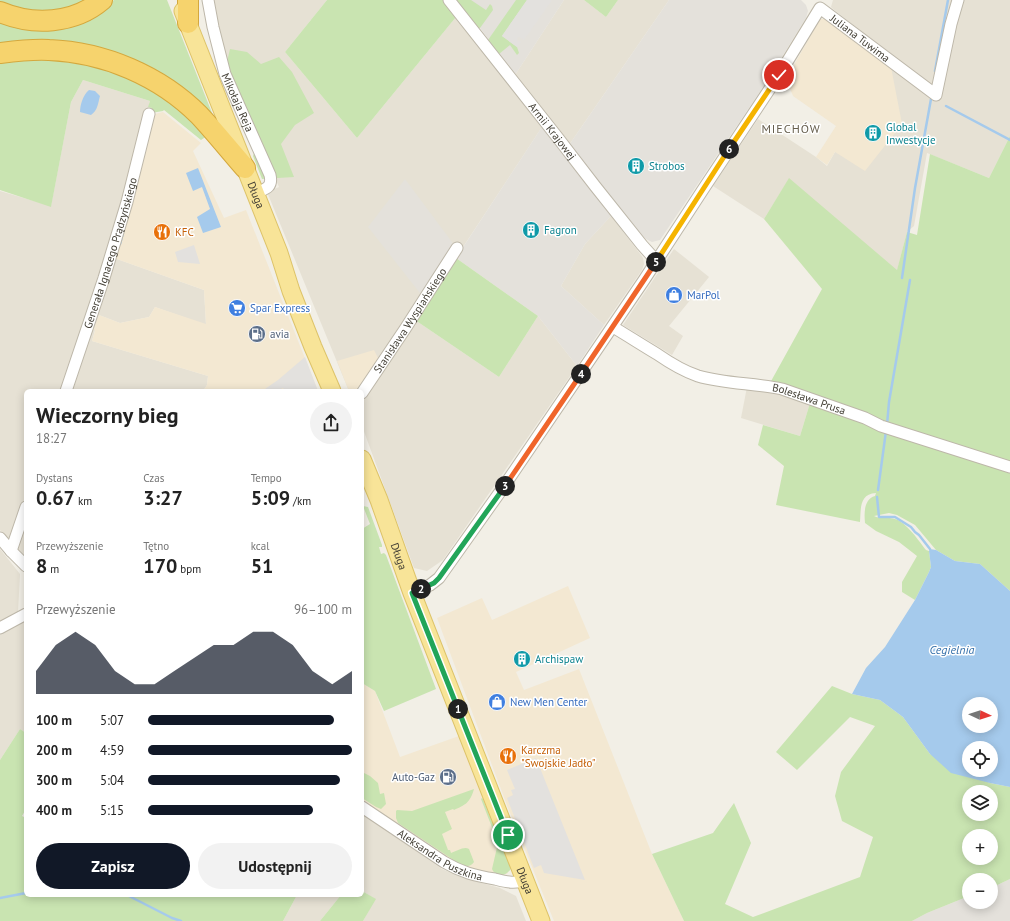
<!DOCTYPE html>
<html lang="pl">
<meta charset="utf-8">
<style>
body{margin:0;font-family:"PT Sans",sans-serif;background:#f2f2f2;color:#222;height:100vh;display:flex;flex-direction:column;font-size:15px;white-space:nowrap}
*{box-sizing:border-box;margin:0}
p{font-size:13px;color:#767676}
.icon{flex:none;width:22px;height:22px;fill:none;stroke:currentColor;stroke-width:2;stroke-linecap:round;stroke-linejoin:round}
.map{position:relative;flex:1;overflow:hidden}
.sheet{position:absolute;left:24px;top:389px;width:340px;height:508px;display:flex;flex-direction:column;background:#fff;border-radius:6px;box-shadow:0 2px 10px #0003}
.sheet>*{flex:none}
.needle{width:26px;rotate:94deg}
.buttons{position:absolute;left:962px;top:697px;display:grid;gap:8px}
.buttons a{display:grid;place-items:center;width:36px;height:36px;border-radius:50%;background:#fff;box-shadow:0 2px 10px #0003;font-size:20px}
.pin{position:absolute;display:grid;place-items:center;width:34px;height:34px;color:#fff;margin:-17px;border:2px solid #fff;border-radius:50%;box-shadow:0 1px 4px #0007}
.km{position:absolute;width:20px;height:20px;margin:-10px;border-radius:50%;background:#222;color:#fff;font-size:11px;line-height:20px;text-align:center}
.round{display:grid;place-items:center;flex:none;width:42px;height:42px;border-radius:21px;background:#f2f2f2}
.overview{display:flex;align-items:center;justify-content:space-between;height:68px;padding:0 12px}
h1{font-size:22px;font-weight:700;line-height:30px}
.figures{display:grid;grid-template-columns:repeat(3,1fr);gap:6px;height:68px;padding:4px 12px}
.figures div{display:grid;align-content:center}
.figures b{font-size:20px;font-weight:700}
.figures small{font-size:11px;font-weight:400}
.figures p{font-size:11px}
.chart{height:112px;padding:8px 12px}
.chart p{display:flex;justify-content:space-between}
.chart svg{width:100%;height:72px;margin-top:4px;fill:#111827;opacity:.7}
.cta{display:flex;gap:8px;margin-top:auto;padding:8px 12px}
.cta a{flex:1;height:46px;border-radius:24px;background:#111827;color:#fff;font-size:16px;font-weight:700;line-height:46px;text-align:center}
.cta a+a{background:#f2f2f2;color:#222}
ul{padding:0 12px;list-style:none;font-size:13px}
li{display:grid;grid-template-columns:64px 48px 1fr;align-items:center;height:30px}
li i{height:10px;border-radius:5px;background:#111827}
.map>svg:first-child{display:block}
</style>
<div class="map">
<svg width="1010" height="921" viewBox="0 0 1010 921">
<rect width="100%" height="100%" fill="#f2efe6"/>
<g fill="#e6e1d4">
<path d="M212,0h115l-42,52 72,86 99,-121 86,110 -127,193 84,57 39,-61 39,50 -134,194 -16,11 -13,-3 -52,-142v-35h-13l-82,-199 12,-5 -54,-124z"/>
<path d="M564,0h20l22,17 12,-17h51l-100,145 -54,-70z"/>
<path d="M833,0h177v136l-21,42 -62,-25 -13,73 -7,6 -10,39 -108,-92 -25,40 -51,-33 45,-67 58,38 11,9 8,-14 56,-85 5,-8 -63,-50 -2,-2z"/>
<path d="M83,80l67,21 -26,96 -10,61 90,32 2,35 -51,-18 -6,10 -29,6 -21,-8 -7,26 116,35 -1,9 -4,6h-177v168l-26,-29v-339l51,15 20,-104z"/>
<path d="M611,216l30,39 2,3 1,6 -2,6 -38,55 -43,-39 24,-42z"/>
<path d="M674,249l35,28 -40,49 14,10 -11,19 -49,-30z"/>
<path d="M747,387l21,3 42,13 -10,33 -59,-18z"/>
<path d="M0,549l20,25 -2,39 5,9 3,-2v113l-6,-4 -20,31z"/>
<path d="M362,814l80,55 21,9 37,10 16,8 10,25h-163l12,-22 -13,-8z"/>
<path d="M297,895h44l-21,26h-37z"/>
</g>
<g fill="#f3e8d2">
<path d="M820,19h15l56,48 11,57 -37,47 -30,-19 -8,13 -11,-8 20,-31 -43,-30 -7,-17z"/>
<path d="M163,112l38,31 -8,8 31,67 22,-8 72,181h-115l4,-6 1,-9 -116,-35 3,-10 -1,-2 5,-14 21,8 29,-6 6,-10 51,17 -2,-34 -90,-32 37,-143z"/>
<path d="M374,350l5,10 -21,31h-9l-12,-30z"/>
<path d="M568,586l22,52 -74,34 8,18 55,-21 73,185 32,67h-130l-46,-113 -71,-190 45,-20 10,22z"/>
<path d="M362,683l13,8 25,66 59,-21 52,132 -4,6 -5,1 -37,-5 -19,-11 -84,-59z"/>
</g>
<g fill="#e4e1db">
<path d="M457,0h107l-49,75 -35,-47z"/>
<path d="M669,0h132l5,5 2,6 -2,7 -37,60 -109,162 -8,2 -6,-3 -10,-9 -67,-85z"/>
<path d="M542,127l69,89 -26,28 -24,42 43,39 -27,41 -39,-50 -82,-58z"/>
<path d="M405,179l50,67 -32,51 -55,-70z"/>
<path d="M1010,879v42h-98l15,-8 42,-17v6h22v-14z"/>
</g>
<g fill="#c9e4b1" fill-rule="evenodd">
<path d="M0,0h93l-10,5 -49,9 -34,-11z"/>
<path d="M114,0h53l51,128 -70,-55 -148,-24v-29l102,-10z"/>
<path d="M327,0h116l13,17 -99,121 -72,-86z"/>
<path d="M455,0h16l15,10 4,-6 2,2 1,4 -13,18h-2z"/>
<path d="M516,0h11l-25,36 15,11 2,6 -2,2 -7,-10 -11,9 -11,-14z"/>
<path d="M584,0h34l-12,17z"/>
<path d="M230,49l17,3 14,12 18,-7 13,15 22,41 -19,12 -14,19 13,33 -32,2 -9,-23 6,-15 -33,-75z"/>
<path d="M22,55l76,8 62,28 47,45 -6,4 -37,-30 -1,1 -12,2 1,-5 -4,-1 2,-6 -67,-21 -12,22 -20,105 -51,-17v-132z"/>
<path d="M1010,136v455l-30,-27 -25,-3 -19,-11 -21,-25 -18,-10 -8,-2 -15,3c6,3 14,1 21,3 11,3 24,22 31,31l3,1 2,16 -2,5 -14,28 -13,-8v-10l15,-26 -18,-14 -23,-11 -11,-8c-1,-10 -1,-24 10,-27l1,-3c-17,1 -15,16 -16,29l-84,-17 8,-39 -26,-21 5,-20 37,11 10,-33 -40,-20 52,-94 -58,-70 25,-41 108,92 10,-38 10,3 13,-81 59,24z"/>
<path d="M456,258l82,58 -39,61 -84,-57z"/>
<path d="M363,506l5,1 14,38v2h-3l2,7 3,-1 2,2 50,134 -52,22 -9,-20 -13,-8v-154l8,-5z"/>
<path d="M832,686l20,8 28,6 23,17 27,37 60,29 20,4v92l-19,9v-8h-22v16l-42,17 -15,8h-228l-32,-67 61,-21 21,-30 17,40 -26,61 28,13 107,-40 13,-40 -31,-16 -7,-25 6,-24 34,-46 -25,-9 -53,53 -21,-18zM969,792h22v22h-22zM969,836h22v22h-22z"/>
<path d="M20,729l6,4v76l-4,7 4,2v77h271l-14,26h-283v-161z"/>
<path d="M362,772l8,4 8,7 2,11 4,-1 2,11 -5,5 -5,-2 -14,-9z"/>
<path d="M474,789c-4,14 -9,16 -20,21l-1,-1 -8,3 7,17 -10,5 6,16h2l1,3c6,-2 13,-7 18,-4l5,13c-5,8 -13,2 -19,-1l-57,-38 -2,-5v-7l1,-1 15,1z"/>
<path d="M482,798l1,1 28,69c-4,9 -15,10 -19,1l6,-26 -17,-44z"/>
<path d="M362,891l14,8 -13,22h-43l21,-26h21z"/>
</g>
<g fill="#e3e1de">
<path d="M527,0h25l-28,40 -5,-3h-1l-1,3 4,2 -4,5 -15,-11z"/>
<path d="M194,245l6,19 -22,-2 -3,-10z"/>
<path d="M305,357l13,34h-33l-2,-3 -6,3h-15l16,-11z"/>
<path d="M536,758l49,122 -41,-7 -3,-8 -7,3 -27,-70 6,-3 -2,-5 4,-1 -8,-19z"/>
</g>
<g fill="#a5caec" fill-rule="evenodd">
<path d="M89,90l6,1 5,5c-2,7 -2,14 -9,19l-11,-3c0,-7 3,-17 9,-22z"/>
<path d="M198,168l23,59 -18,6 -6,-16 13,-8 -8,-22 -9,4 -7,-18z"/>
<path d="M930,549l6,1 19,11 25,3 30,27v196l-20,-4 -39,-10 -21,-19 -27,-37 -23,-17 -28,-6 14,-26 19,-21 30,-47 14,-28 2,-5 -2,-16zM969,704h22v22h-22zM969,748h22v22h-22z"/>
</g>
<g fill="none" stroke-linecap="round" stroke-linejoin="round">
<g stroke="#a5caec" stroke-width="2.5">
<path d="M935,71l13,-71"/>
<path d="M946,106l64,34"/>
<path d="M120,244l3,-11"/>
<path d="M902,278l13,-90 16,-89"/>
<path d="M887,425l2,-23 21,-122"/>
<path d="M878,490l8,-59"/>
<path d="M877,497l2,20h16l16,10 4,5 4,3 11,14"/>
<path d="M127,895l45,23 9,3"/>
<path d="M0,898l26,-5"/>
</g>
<g stroke="#bdb7a9" stroke-width="13">
<g id="street">
<path id="s1" d="M208,0l5,27 12,47 45,101c3,13 -5,14 -15,18"/>
<path id="s2" d="M449,0l109,138 37,48 47,59 9,10 6,5"/>
<path id="s3" d="M613,327c15,9 29,18 44,27 13,9 26,17 41,22 27,8 57,7 84,13l83,29 16,8 129,41"/>
<path id="s4" d="M66,391l38,-113 23,-76 22,-88"/>
<path id="s5" d="M362,393l43,-64 52,-81"/>
<path d="M0,538l11,13 15,15"/>
<path d="M11,551l15,-44"/>
<path id="s6" d="M412,593l18,-8 9,-7 61,-86 144,-212 60,-92 75,-113 41,-67 116,87 15,-71 7,-24"/>
<path d="M0,628l26,-14"/>
<path id="s7" d="M362,807l82,55c17,10 31,14 51,17 12,3 19,5 31,1"/>
</g>
</g>
<g stroke="#ddc369" stroke-width="19">
<g id="primary">
<path id="s8" d="M183,11l96,242 12,38 22,56 19,44"/>
<path id="s9" d="M362,459l17,41 33,93 129,328"/>
</g>
</g>
<g stroke="#d4a83e" stroke-width="22">
<g id="highway">
<path d="M188,0v23"/>
<path d="M0,12c33,14 74,12 102,-12"/>
<path d="M0,53c16,-2 32,-4 49,-3 55,2 111,26 150,65 16,17 31,36 46,53"/>
</g>
</g>
<use href="#street" stroke="#fff" stroke-width="11"/>
<use href="#primary" stroke="#f8e498" stroke-width="17"/>
<use href="#highway" stroke="#f6d36d" stroke-width="20"/>
</g>
<g fill="none" stroke-linecap="round" stroke-linejoin="round">
<g stroke="#fff" stroke-width="8">
<path id="split-1" d="M458,709l50,126"/>
</g>
<g stroke="#fff" stroke-width="8">
<path id="split-2" d="M421,589l-9,4 46,116"/>
</g>
<g stroke="#fff" stroke-width="8">
<path id="split-3" d="M421,589l13,-6 5,-5 66,-92"/>
</g>
<g stroke="#fff" stroke-width="8">
<path id="split-4" d="M505,486l76,-112"/>
</g>
<g stroke="#fff" stroke-width="8">
<path id="split-5" d="M581,374l75,-112"/>
</g>
<g stroke="#fff" stroke-width="8">
<path id="split-6" d="M656,262l73,-113"/>
</g>
<g stroke="#fff" stroke-width="8">
<path id="split-7" d="M729,149l50,-74"/>
</g>
<use href="#split-1" stroke="#22a559" stroke-width="5"/>
<use href="#split-2" stroke="#22a559" stroke-width="5"/>
<use href="#split-3" stroke="#22a559" stroke-width="5"/>
<use href="#split-4" stroke="#f0652b" stroke-width="5"/>
<use href="#split-5" stroke="#f0652b" stroke-width="5"/>
<use href="#split-6" stroke="#f5b400" stroke-width="5"/>
<use href="#split-7" stroke="#f5b400" stroke-width="5"/>
</g>
<defs>
<g id="building-disc" transform="scale(0.9)"><circle r="9.5" fill="#0f9aa8" stroke="#fff"/><path d="M-4-6H4V6H1V3H-1V6H-4ZM-2.5-4.3h1.7v1.8h-1.7ZM.8-4.3h1.7v1.8H.8ZM-2.5-1h1.7V.8h-1.7ZM.8-1h1.7V.8H.8Z" fill="#fff"/></g>
<g id="restaurant-disc" transform="scale(0.9)"><circle r="9.5" fill="#e8710a" stroke="#fff"/><path d="M-5-6h1v4h1v-4h1v4h1v-4h1v5L-1.5 .5V6h-2V.5L-5-1ZM5-6V6H3V1.5H1.5Q1.5-4 5-6Z" fill="#fff"/></g>
<g id="shop-disc" transform="scale(0.9)"><circle r="9.5" fill="#3f7fe0" stroke="#fff"/><path d="M-5-2.5h2.3a2.7 3.5 0 0 1 5.4 0H5L5.5 6h-11ZM-1.5-2.5h3a1.5 2.3 0 0 0-3 0Z" fill="#fff"/></g>
<g id="supermarket-disc" transform="scale(0.9)"><circle r="9.5" fill="#3f7fe0" stroke="#fff"/><path d="M-6-5.5h2.5l.6 2H6L4.5 2H-2.5L-4.4-4H-6ZM-1.5 3.2a1.3 1.3 0 1 0 .1 0ZM3 3.2a1.3 1.3 0 1 0 .1 0Z" fill="#fff"/></g>
<g id="fuel-disc" transform="scale(0.9)"><circle r="9.5" fill="#5c6f8a" stroke="#fff"/><path d="M-5.5-6h7V0h2V4h1.3V-2.5L3-4.5l.8-.8L6-3V5H2.5V1h-1V6h-7ZM-4.2-4.7v3.2H.2V-4.7Z" fill="#fff"/></g>
</defs>
<g fill-rule="evenodd">
<use href="#building-disc" x="873" y="133"/>
<use href="#building-disc" x="636" y="166"/>
<use href="#building-disc" x="531" y="230"/>
<use href="#restaurant-disc" x="162" y="232"/>
<use href="#shop-disc" x="674" y="295"/>
<use href="#supermarket-disc" x="237" y="308"/>
<use href="#fuel-disc" x="257" y="334"/>
<use href="#building-disc" x="522" y="659"/>
<use href="#shop-disc" x="497" y="702"/>
<use href="#restaurant-disc" x="508" y="756"/>
<use href="#fuel-disc" x="448" y="777"/>
</g>
<g text-anchor="middle" dominant-baseline="central" stroke-width="3" stroke-linejoin="round" paint-order="stroke">
<g font-size="11" fill="#444036" stroke="#fff">
<text stroke="none"><textPath href="#s6" startOffset="767">Juliana Tuwima</textPath></text>
<text stroke="none"><textPath href="#s1" startOffset="107">Mikołaja Reja</textPath></text>
<text stroke="none"><textPath href="#s2" startOffset="167">Armii Krajowej</textPath></text>
<text stroke="none"><textPath href="#s8" startOffset="198">Długa</textPath></text>
<text stroke="none"><textPath href="#s4" startOffset="145">Generała Ignacego Prądzyńskiego</textPath></text>
<text stroke="none"><textPath href="#s5" startOffset="87">Stanisława Wyspiańskiego</textPath></text>
<text stroke="none"><textPath href="#s3" startOffset="212">Bolesława Prusa</textPath></text>
<text stroke="none"><textPath href="#s9" startOffset="104">Długa</textPath></text>
<text stroke="none"><textPath href="#s7" startOffset="92">Aleksandra Puszkina</textPath></text>
<text stroke="none"><textPath href="#s9" startOffset="452">Długa</textPath></text>
</g>
<g font-size="11" fill="#0d838f" stroke="#fff" text-anchor="start">
<text x="886" y="127">Global<tspan x="886" dy="13">Inwestycje</tspan></text>
<text x="649" y="166">Strobos</text>
<text x="544" y="230">Fagron</text>
<text x="535" y="659">Archispaw</text>
</g>
<g font-size="11" fill="#c56008" stroke="#fff" text-anchor="start">
<text x="175" y="232">KFC</text>
<text x="521" y="750">Karczma<tspan x="521" dy="13">"Swojskie Jadło"</tspan></text>
</g>
<g font-size="11" fill="#366cbe" stroke="#fff" text-anchor="start">
<text x="687" y="295">MarPol</text>
<text x="250" y="308">Spar Express</text>
<text x="510" y="702">New Men Center</text>
</g>
<g font-size="11" fill="#4e5e75" stroke="#fff" text-anchor="start">
<text x="270" y="334">avia</text>
<text x="435" y="777" text-anchor="end">Auto-Gaz</text>
</g>
<g font-size="12" letter-spacing="1" fill="#665e4d" stroke="#fff">
<text x="791" y="128">MIECHÓW</text>
</g>
<g font-size="12" font-style="italic" fill="#3570aa" stroke="#fff">
<text x="952" y="649">Cegielnia</text>
</g>
</g>
</svg>
<div class="buttons">
<a><svg class="needle" viewBox="-14 -14 28 28"><path d="M0-13l5 13h-10z" fill="#e53935"/><path d="M0 13l5-13h-10z" fill="#767676"/></svg></a>
<a><svg class="icon" aria-label="locate" viewBox="0 0 24 24"><circle cx="12" cy="12" r="6"/><path d="M12 2v4M12 18v4M2 12h4M18 12h4"/></svg></a>
<a><svg class="icon" aria-label="layers" viewBox="0 0 24 24"><path d="M12 4l9 5-9 5-9-5zM3 14l9 5 9-5"/></svg></a>
<a>+</a>
<a>−</a>
</div>
<div class="pin" style="left:508px;top:835px;background:#1e9e55"><svg class="icon" aria-label="arrive" viewBox="0 0 24 24"><path d="M6 21V4h12l-3 4 3 4H6"/></svg></div>
<div class="pin" style="left:779px;top:75px;background:#d93025"><svg class="icon" aria-label="check" viewBox="0 0 24 24"><path d="M5 12l5 5 9-10"/></svg></div>
<b class="km" style="left:458px;top:709px">1</b>
<b class="km" style="left:421px;top:589px">2</b>
<b class="km" style="left:505px;top:486px">3</b>
<b class="km" style="left:581px;top:374px">4</b>
<b class="km" style="left:656px;top:262px">5</b>
<b class="km" style="left:729px;top:149px">6</b>
<section class="sheet">
<div class="overview"><div><h1>Wieczorny bieg</h1><p>18:27</p></div><a class="round"><svg class="icon" aria-label="share" viewBox="0 0 24 24"><path d="M12 15V3M7 8l5-5 5 5M5 13v7h14v-7"/></svg></a></div>
<div class="figures">
<div><p>Dystans</p><b>0.67<small> km</small></b></div>
<div><p>Czas</p><b>3:27</b></div>
<div><p>Tempo</p><b>5:09<small> /km</small></b></div>
</div>
<div class="figures">
<div><p>Przewyższenie</p><b>8<small> m</small></b></div>
<div><p>Tętno</p><b>170<small> bpm</small></b></div>
<div><p>kcal</p><b>51</b></div>
</div>
<div class="chart"><p><span>Przewyższenie</span>96–100 m</p>
<svg viewBox="0 0 160 44" preserveAspectRatio="none"><path d="M0 44V30L10 14L20 6L30 14L40 30L50 38L60 38L70 30L80 22L90 14L100 14L110 6L120 6L130 14L140 30L150 38L160 30V44z"/></svg>
</div>
<ul>
<li><b>100 m</b>5:07<i style="width:91%"></i></li>
<li><b>200 m</b>4:59<i style="width:100%"></i></li>
<li><b>300 m</b>5:04<i style="width:94%"></i></li>
<li><b>400 m</b>5:15<i style="width:81%"></i></li>
</ul>
<div class="cta"><a>Zapisz</a><a>Udostępnij</a></div>
</section>
</div>
